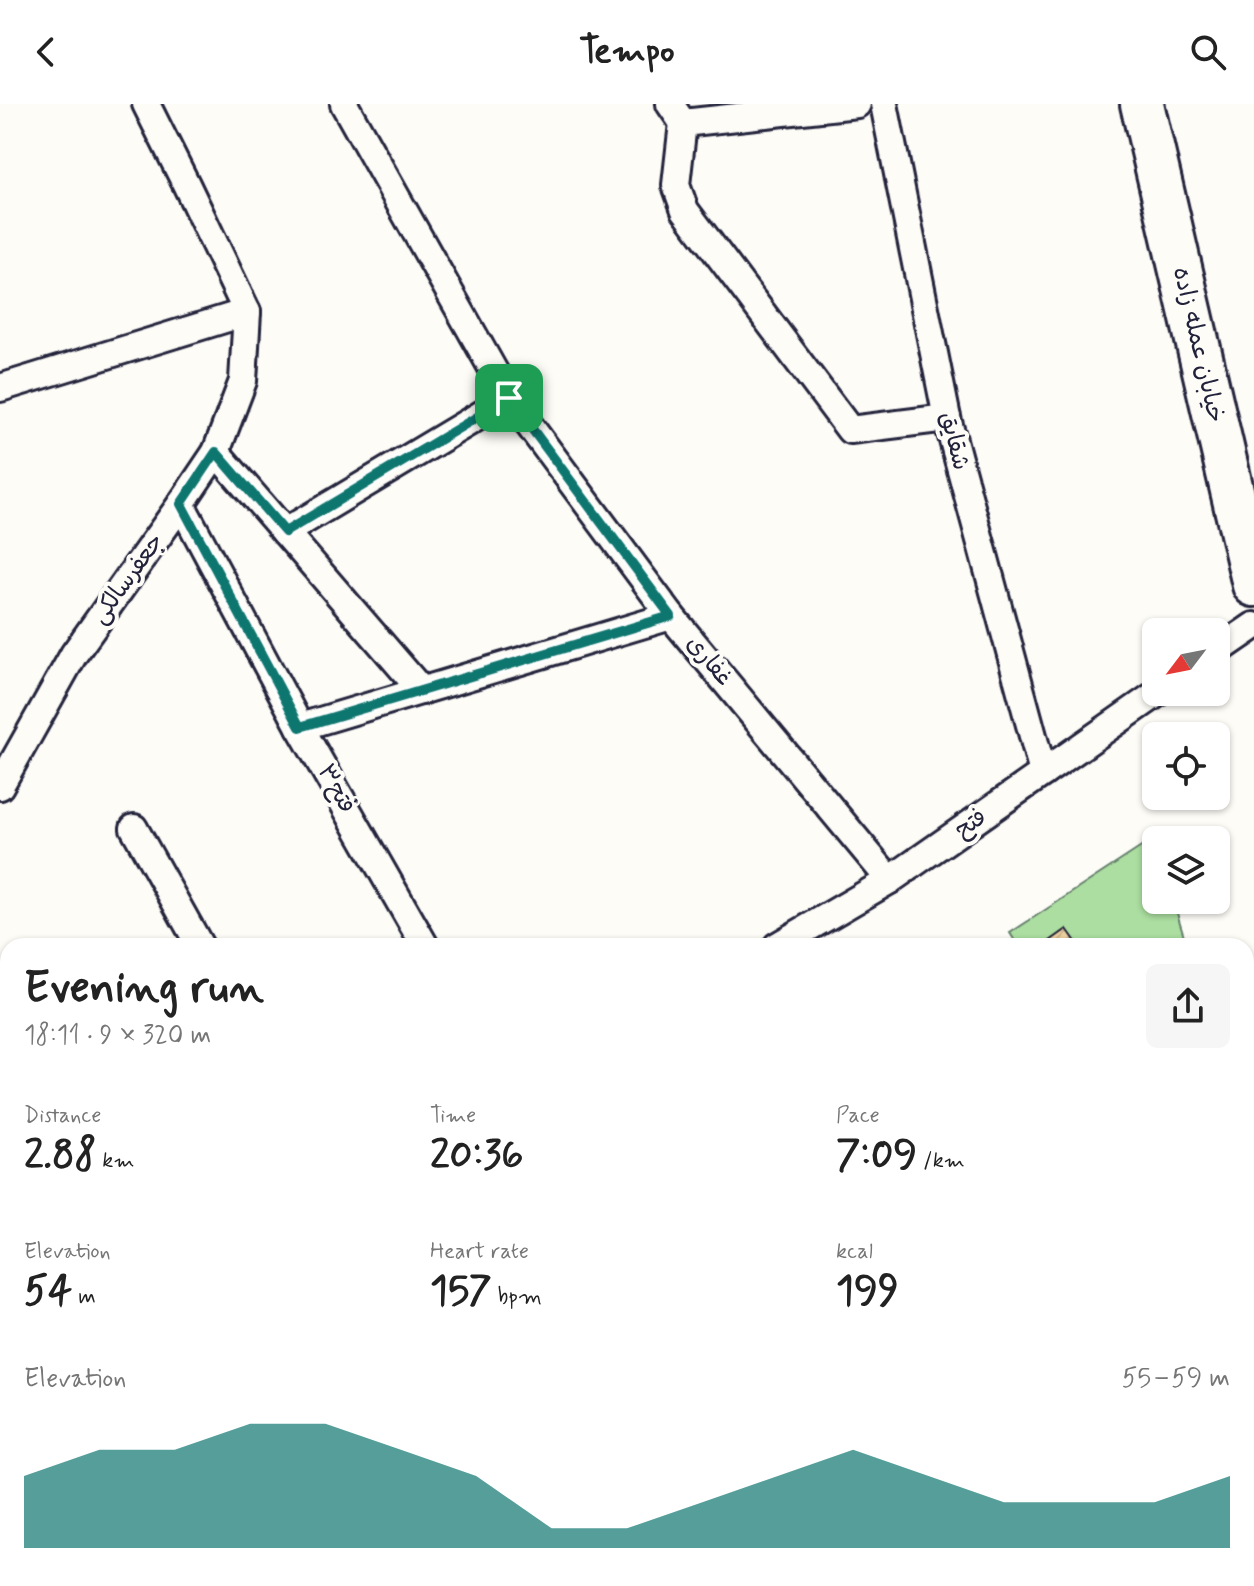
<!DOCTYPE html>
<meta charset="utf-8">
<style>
body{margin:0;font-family:Mynerve,"Playpen Sans Arabic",sans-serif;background:#f6f6f6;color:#222;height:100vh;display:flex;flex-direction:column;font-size:30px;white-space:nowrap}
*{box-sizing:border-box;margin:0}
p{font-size:26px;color:#767676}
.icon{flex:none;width:44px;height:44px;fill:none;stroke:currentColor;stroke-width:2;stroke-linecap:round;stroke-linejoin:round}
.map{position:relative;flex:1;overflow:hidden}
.side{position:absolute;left:0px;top:834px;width:1254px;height:648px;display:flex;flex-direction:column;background:#fff;border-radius:24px 24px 0 0;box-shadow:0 2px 6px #0004}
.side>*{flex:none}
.needle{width:52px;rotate:238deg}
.tools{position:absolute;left:1142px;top:514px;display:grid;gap:16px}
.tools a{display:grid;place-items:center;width:88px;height:88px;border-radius:12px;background:#fff;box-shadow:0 2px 6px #0004;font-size:40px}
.pin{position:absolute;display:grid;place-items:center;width:68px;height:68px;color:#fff;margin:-34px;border-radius:16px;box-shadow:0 4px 12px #0006}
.round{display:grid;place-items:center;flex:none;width:84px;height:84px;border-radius:12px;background:#f6f6f6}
.summary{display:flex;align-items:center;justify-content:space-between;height:136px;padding:0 24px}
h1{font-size:44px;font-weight:800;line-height:60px}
.figures{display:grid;grid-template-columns:repeat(3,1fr);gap:12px;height:136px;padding:8px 24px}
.figures div{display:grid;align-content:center}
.figures b{font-size:40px;font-weight:800}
.figures small{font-size:22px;font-weight:400}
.figures p{font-size:22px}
.chart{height:224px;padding:16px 24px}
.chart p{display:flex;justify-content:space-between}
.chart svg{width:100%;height:144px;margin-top:8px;fill:#0f766e;opacity:.7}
header{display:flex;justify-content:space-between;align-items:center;height:104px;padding:0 24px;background:#fff;font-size:36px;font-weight:800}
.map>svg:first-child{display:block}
</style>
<header><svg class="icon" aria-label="back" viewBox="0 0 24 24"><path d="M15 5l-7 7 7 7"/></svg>Tempo<svg class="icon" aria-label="search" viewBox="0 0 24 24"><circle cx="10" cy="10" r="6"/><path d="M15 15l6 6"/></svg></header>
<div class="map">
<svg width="1254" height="1482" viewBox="0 0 1254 1482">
<defs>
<pattern id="building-hatch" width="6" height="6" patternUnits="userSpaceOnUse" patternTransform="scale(2)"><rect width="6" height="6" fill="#eed1a1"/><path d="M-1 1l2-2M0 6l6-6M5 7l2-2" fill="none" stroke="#ccb38c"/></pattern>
</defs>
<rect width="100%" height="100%" fill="#fdfcf7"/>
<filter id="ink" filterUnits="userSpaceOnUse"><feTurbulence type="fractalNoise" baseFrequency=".0125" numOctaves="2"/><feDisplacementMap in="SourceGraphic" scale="16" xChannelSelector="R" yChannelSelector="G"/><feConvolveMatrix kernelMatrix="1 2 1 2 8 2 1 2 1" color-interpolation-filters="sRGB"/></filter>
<g filter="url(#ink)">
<path fill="#abdea0" stroke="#66806e" stroke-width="2" d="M1155,734l1,62h17l14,46h-173l3,-2 -7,-11z"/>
<path fill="url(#building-hatch)" stroke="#22223b" stroke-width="2" d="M1067,825l12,17h-36z"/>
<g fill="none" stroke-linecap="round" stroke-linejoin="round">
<g stroke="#22223b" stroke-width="32">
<g id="street">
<path d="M344,0l165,294 162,218 219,264"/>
<path d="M670,0l13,19 174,-19"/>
<path d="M884,0l63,314 96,355"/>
<path d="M683,19l-7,62 9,25 165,220 97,-12"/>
<path d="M0,284l247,-76"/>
<path d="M216,348l206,239"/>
<path d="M181,400l119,223 125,219"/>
<path d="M285,428l224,-134"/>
<path d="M1216,548l38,-26"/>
<path d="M300,623l371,-111"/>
<path d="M0,682l74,-132 107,-150 35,-52 27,-71 4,-69 -61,-128 -40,-80"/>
<path d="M134,724l66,118"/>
<path d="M777,842l113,-66 269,-188"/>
<path d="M0,948l8,5"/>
<path d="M1246,990l8,-10"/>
<path d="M1246,1120l8,-10"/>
<path d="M0,1157h1"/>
<path d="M1246,1459l8,14"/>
<path d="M82,1474l6,8"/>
<path d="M1117,1474l5,8"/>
<path d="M239,1482l14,-8"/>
<path d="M864,1482l6,-8"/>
<path d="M966,1482l6,-8"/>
</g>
</g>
<g stroke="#22223b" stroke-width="48">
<path id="primary" d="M1142,0l112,481"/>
</g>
<use href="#street" stroke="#fdfcf7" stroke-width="26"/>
<use href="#primary" stroke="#fdfcf7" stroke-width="42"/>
</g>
</g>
<g fill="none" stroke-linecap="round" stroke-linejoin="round" filter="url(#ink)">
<g stroke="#fff" stroke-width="16">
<path id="route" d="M509,294l162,218 -371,111 -119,-223 35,-52 69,80z"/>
</g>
<use href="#route" stroke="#0f766e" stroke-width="10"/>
</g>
<g text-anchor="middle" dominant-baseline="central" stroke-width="8" stroke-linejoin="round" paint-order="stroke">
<g font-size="24" fill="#22223b" stroke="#fdfcf7">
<text transform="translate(1198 241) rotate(77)">خیابان عمله زاده</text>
<text transform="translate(954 337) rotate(76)">شقایق</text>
<text transform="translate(128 475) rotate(-54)">جعفرسالکی</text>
<text transform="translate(709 557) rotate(50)">غفاری</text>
<text transform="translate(336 685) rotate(60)">فتح۳</text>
<text transform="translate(971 720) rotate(-35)">فتح</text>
</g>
</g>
</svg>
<div class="tools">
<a><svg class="needle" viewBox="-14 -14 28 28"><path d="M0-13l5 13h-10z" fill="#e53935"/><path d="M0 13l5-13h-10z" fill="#767676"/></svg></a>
<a><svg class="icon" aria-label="locate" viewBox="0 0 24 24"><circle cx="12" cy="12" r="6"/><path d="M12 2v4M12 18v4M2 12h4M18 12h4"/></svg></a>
<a><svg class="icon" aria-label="layers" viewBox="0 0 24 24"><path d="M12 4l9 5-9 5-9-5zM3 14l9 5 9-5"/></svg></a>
</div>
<div class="pin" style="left:509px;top:294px;background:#1e9e55"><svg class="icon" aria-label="arrive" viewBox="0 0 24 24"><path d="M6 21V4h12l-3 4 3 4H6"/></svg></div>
<section class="side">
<div class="summary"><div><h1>Evening run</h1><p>18:11 · 9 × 320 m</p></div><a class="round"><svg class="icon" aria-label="share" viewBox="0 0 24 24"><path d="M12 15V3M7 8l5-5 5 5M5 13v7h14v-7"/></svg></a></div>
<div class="figures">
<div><p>Distance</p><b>2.88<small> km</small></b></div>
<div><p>Time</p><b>20:36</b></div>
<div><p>Pace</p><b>7:09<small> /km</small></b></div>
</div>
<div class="figures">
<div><p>Elevation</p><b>54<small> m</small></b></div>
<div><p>Heart rate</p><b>157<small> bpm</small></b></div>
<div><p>kcal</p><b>199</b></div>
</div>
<div class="chart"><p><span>Elevation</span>55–59 m</p>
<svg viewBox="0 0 160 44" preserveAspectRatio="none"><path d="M0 44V22L10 14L20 14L30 6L40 6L50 14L60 22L70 38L80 38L90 30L100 22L110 14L120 22L130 30L140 30L150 30L160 22V44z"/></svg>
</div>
</section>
</div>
